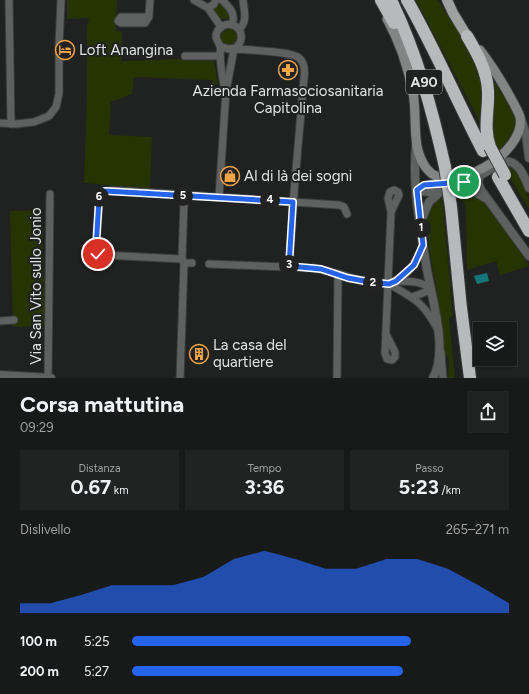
<!DOCTYPE html>
<html lang="it">
<meta charset="utf-8">
<style>
body{margin:0;font-family:Figtree,sans-serif;background:#212322;color:#f1f3f6;height:100vh;display:flex;flex-direction:column;font-size:15px;white-space:nowrap}
*{box-sizing:border-box;margin:0}
p{font-size:13px;color:#9fa1a2}
.icon{flex:none;width:22px;height:22px;fill:none;stroke:currentColor;stroke-width:2;stroke-linecap:round;stroke-linejoin:round}
.map{position:relative;height:378px;overflow:hidden}
.side{display:flex;flex-direction:column;background:#181a19;flex:1}
.side>*{flex:none}
.buttons{position:absolute;left:473px;top:322px;display:grid;gap:8px}
.buttons a{display:grid;place-items:center;width:44px;height:44px;border-radius:0px;background:#181a19;box-shadow:0 1px 3px #0004,0 0 0 1px #363838;font-size:20px}
.pin{position:absolute;display:grid;place-items:center;width:34px;height:34px;color:#fff;margin:-17px;border:2px solid #fff;border-radius:50%;box-shadow:0 1px 4px #0007}
.km{position:absolute;width:20px;height:20px;margin:-10px;border-radius:50%;background:#222;color:#fff;font-size:11px;line-height:20px;text-align:center}
.round{display:grid;place-items:center;flex:none;width:42px;height:42px;border-radius:0px;background:#212322}
.overview{display:flex;align-items:center;justify-content:space-between;height:68px;padding:0 20px}
h1{font-size:22px;font-weight:700;line-height:30px}
.stats{display:grid;grid-template-columns:repeat(3,1fr);gap:6px;height:68px;padding:4px 20px}
.stats div{display:grid;align-content:center;border-radius:0px;background:#212322;text-align:center}
.stats b{font-size:20px;font-weight:700}
.stats small{font-size:11px;font-weight:400}
.stats p{font-size:11px}
.chart{height:112px;padding:8px 20px}
.chart p{display:flex;justify-content:space-between}
.chart svg{width:100%;height:72px;margin-top:4px;fill:#2563eb;opacity:.7}
ul{padding:0 20px;list-style:none;font-size:13px}
li{display:grid;grid-template-columns:64px 48px 1fr;align-items:center;height:30px}
li i{height:10px;border-radius:5px;background:#2563eb}
.map>svg:first-child{display:block}
</style>
<div class="map">
<svg width="529" height="378" viewBox="0 0 529 378">
<rect width="100%" height="100%" fill="#202221"/>
<g fill="#253400">
<path d="M67,0h50l-1,31 6,1 -1,29 63,-2v1l30,1 4,24 -6,-1v-4l-78,-3 -2,17 -21,8 -2,33 43,2 -2,52 -66,-6 3,-85v-72l2,-8 -22,1z"/>
<path d="M416,0h22l39,60 8,25 -3,41z"/>
<path d="M220,3l9,9 1,4 -2,3h-7l-7,-10z"/>
<circle cx="229" cy="37" r="8"/>
<path d="M489,74c6,9 30,44 28,53 -1,6 -14,23 -18,29l-6,-10z"/>
<path d="M507,164l9,5 13,31v9l-26,-43z"/>
<path d="M465,192l15,6 7,6 42,62 -29,9 -4,-14 -29,9 -1,-65 -4,-5 -7,-5v-2z"/>
<path d="M442,196l11,120 -4,2 6,60h-7l1,-18 -4,-7 -8,-61 -8,-44 -3,-32 2,-9z"/>
<path d="M42,210l3,116 -32,1 -3,-116z"/>
</g>
<path fill="#14757b" d="M487,273l2,8 -12,3 -3,-8z"/>
<g fill="none" stroke-linecap="round" stroke-linejoin="round">
<g stroke="#3b3d3c" stroke-width="9">
<g id="minor">
<path d="M9,0l2,124"/>
<path d="M194,0l14,8 13,19"/>
<path d="M222,0c8,8 14,13 10,25"/>
<path d="M208,8l6,-4 2,-4"/>
<path d="M149,17h-28l-3,4 3,2h24c2,-2 3,-5 4,-8l1,-15"/>
<path d="M239,29c9,-7 5,-19 4,-29"/>
<path d="M234,49c12,1 57,2 65,9 6,5 6,13 5,20l-10,115 -5,73"/>
<path d="M185,56h35"/>
<path d="M226,91l8,-42"/>
<path d="M0,123l16,1 18,-2 15,-6 7,-9 3,-13v-48l2,-46"/>
<path d="M219,197l7,-106c-4,-10 -5,-24 -6,-36 0,-3 1,-7 0,-9 -1,-3 -3,-5 -4,-9 0,-3 1,-6 3,-8 11,-13 32,3 17,19l-8,1 -8,-3"/>
<path d="M182,259l-79,-4 -5,-1 -2,-7 3,-49c4,-11 18,-7 28,-7l212,14 5,2 3,7"/>
<path d="M184,263h8"/>
<path d="M209,264l103,4c47,6 87,42 111,-23"/>
<path d="M397,281c11,1 26,-1 34,9l-19,7"/>
<path d="M389,284c26,15 33,17 48,44"/>
<path d="M0,321l14,-1"/>
<path d="M386,334l9,18v5l-3,3 -5,-1 -2,-6 6,-141 -3,-14 2,-6 4,-2 4,2 1,3 -8,17"/>
<path d="M441,352l2,26"/>
<path d="M48,378l2,-184"/>
<path d="M180,378l4,-115 -2,-4 2,-57"/>
<path d="M337,378l1,-104"/>
</g>
</g>
<g stroke="#3b3d3c" stroke-width="10">
<g id="tertiary">
<path d="M520,116l6,18 3,24"/>
<path d="M416,146c-4,39 4,80 10,118 5,33 23,85 7,114"/>
<path d="M480,175l-2,7 3,8 48,66"/>
<path d="M417,190c13,-11 33,-4 49,-8 13,-4 25,-13 36,-20 16,-4 22,14 27,26"/>
<path d="M417,190c26,8 44,-10 68,8"/>
<path d="M421,221l8,-19 10,-9"/>
<path d="M0,375l51,3"/>
</g>
</g>
<g stroke="#3b3d3c" stroke-width="11">
<path id="secondary" d="M387,19c13,23 21,48 26,74 5,25 -3,55 14,76 22,29 100,-16 93,-52 -1,-4 -4,-9 -6,-13 -10,-19 -21,-37 -34,-54"/>
</g>
<g stroke="#3b3d3c" stroke-width="12">
<path id="primary" d="M447,0l6,13 14,23"/>
</g>
<g stroke="#3b3d3c" stroke-width="14">
<g id="motorway">
<path d="M381,0l13,23"/>
<path d="M391,0c26,54 41,109 54,167"/>
<path d="M407,0c28,49 50,101 76,151"/>
<path d="M467,36c10,17 20,34 21,55 1,19 -5,37 2,56"/>
<path d="M498,177l31,54"/>
<path d="M451,207l10,101 9,70"/>
</g>
</g>
<use href="#minor" stroke="#5f6161" stroke-width="7"/>
<use href="#tertiary" stroke="#5f6161" stroke-width="8"/>
<use href="#secondary" stroke="#838585" stroke-width="9"/>
<use href="#primary" stroke="#9ea1a0" stroke-width="10"/>
<use href="#motorway" stroke="#b6baba" stroke-width="12"/>
<g stroke="#3b3d3c" stroke-width="14" stroke-linecap="butt">
<g id="motorway-bridge">
<path d="M490,147l15,28"/>
<path d="M445,167l6,40"/>
</g>
</g>
<use href="#motorway-bridge" stroke="#b6baba" stroke-width="12"/>
</g>
<g fill="none" stroke-linecap="round" stroke-linejoin="round">
<g stroke="#fff" stroke-width="8">
<path id="route" d="M98,254l-2,-7 3,-47 3,-8 3,-1 188,11 -4,64 32,3 27,9 22,4 19,2 7,-3 18,-16 9,-20 -6,-55 7,-5 40,-3"/>
</g>
<use href="#route" stroke="#2563eb" stroke-width="5"/>
</g>
<defs>
<g id="hotel-ring" transform="scale(1)"><circle r="9.5" fill="#202221" stroke="#f4a444" stroke-width="1.5"/><path d="M-6-4.5h1.5V1H6V5H4.5V3h-9V5H-6ZM-4 0a1.8 1.8 0 1 1 3.6 0ZM.5 0V-2.5h3Q6-2.5 6 0Z" fill="#f4a444"/></g>
<g id="pharmacy-ring" transform="scale(1)"><circle r="9.5" fill="#202221" stroke="#f4a444" stroke-width="1.5"/><path d="M-2-6h4v4h4v4h-4v4h-4v-4h-4v-4h4Z" fill="#f4a444"/></g>
<g id="shop-ring" transform="scale(1)"><circle r="9.5" fill="#202221" stroke="#f4a444" stroke-width="1.5"/><path d="M-5-2.5h2.3a2.7 3.5 0 0 1 5.4 0H5L5.5 6h-11ZM-1.5-2.5h3a1.5 2.3 0 0 0-3 0Z" fill="#f4a444"/></g>
<g id="building-ring" transform="scale(1)"><circle r="9.5" fill="#202221" stroke="#f4a444" stroke-width="1.5"/><path d="M-4-6H4V6H1V3H-1V6H-4ZM-2.5-4.3h1.7v1.8h-1.7ZM.8-4.3h1.7v1.8H.8ZM-2.5-1h1.7V.8h-1.7ZM.8-1h1.7V.8H.8Z" fill="#f4a444"/></g>
</defs>
<g fill-rule="evenodd">
<use href="#hotel-ring" x="65" y="50"/>
<use href="#pharmacy-ring" x="288" y="70"/>
<use href="#shop-ring" x="230" y="176"/>
<use href="#building-ring" x="199" y="354"/>
</g>
<g text-anchor="middle" dominant-baseline="central" stroke-width="4" stroke-linejoin="round" paint-order="stroke">
<rect fill="#202221" stroke="#a7a9a8" stroke-width="1" x="406" y="70" width="36" height="24" rx="3"/>
<g font-size="14" font-weight="bold" fill="#e1e3e2">
<text x="424" y="82">A90</text>
</g>
<g font-size="15" fill="#e1e3e2" stroke="#202221" text-anchor="start">
<text x="79" y="50">Loft Anangina</text>
<text x="288" y="91" text-anchor="middle">Azienda Farmasociosanitaria<tspan x="288" dy="17">Capitolina</tspan></text>
<text x="244" y="176">Al di là dei sogni</text>
<text x="213" y="345">La casa del<tspan x="213" dy="17">quartiere</tspan></text>
</g>
<g font-size="15" fill="#e1e3e2" stroke="#202221">
<text transform="translate(36 286) rotate(-90)">Via San Vito sullo Jonio</text>
</g>
</g>
</svg>
<div class="buttons">
<a><svg class="icon" aria-label="layers" viewBox="0 0 24 24"><path d="M12 4l9 5-9 5-9-5zM3 14l9 5 9-5"/></svg></a>
</div>
<div class="pin" style="left:464px;top:182px;background:#1e9e55"><svg class="icon" aria-label="arrive" viewBox="0 0 24 24"><path d="M6 21V4h12l-3 4 3 4H6"/></svg></div>
<div class="pin" style="left:98px;top:254px;background:#d93025"><svg class="icon" aria-label="check" viewBox="0 0 24 24"><path d="M5 12l5 5 9-10"/></svg></div>
<b class="km" style="left:421px;top:228px">1</b>
<b class="km" style="left:373px;top:283px">2</b>
<b class="km" style="left:289px;top:265px">3</b>
<b class="km" style="left:270px;top:200px">4</b>
<b class="km" style="left:183px;top:196px">5</b>
<b class="km" style="left:99px;top:197px">6</b>
</div>
<section class="side">
<div class="overview"><div><h1>Corsa mattutina</h1><p>09:29</p></div><a class="round"><svg class="icon" aria-label="share" viewBox="0 0 24 24"><path d="M12 15V3M7 8l5-5 5 5M5 13v7h14v-7"/></svg></a></div>
<div class="stats">
<div><p>Distanza</p><b>0.67<small> km</small></b></div>
<div><p>Tempo</p><b>3:36</b></div>
<div><p>Passo</p><b>5:23<small> /km</small></b></div>
</div>
<div class="chart"><p><span>Dislivello</span>265–271 m</p>
<svg viewBox="0 0 160 44" preserveAspectRatio="none"><path d="M0 44V38L10 38L20 33L30 27L40 27L50 27L60 22L70 11L80 6L90 11L100 17L110 17L120 11L130 11L140 17L150 27L160 38V44z"/></svg>
</div>
<ul>
<li><b>100 m</b>5:25<i style="width:74%"></i></li>
<li><b>200 m</b>5:27<i style="width:72%"></i></li>
</ul>
</section>
